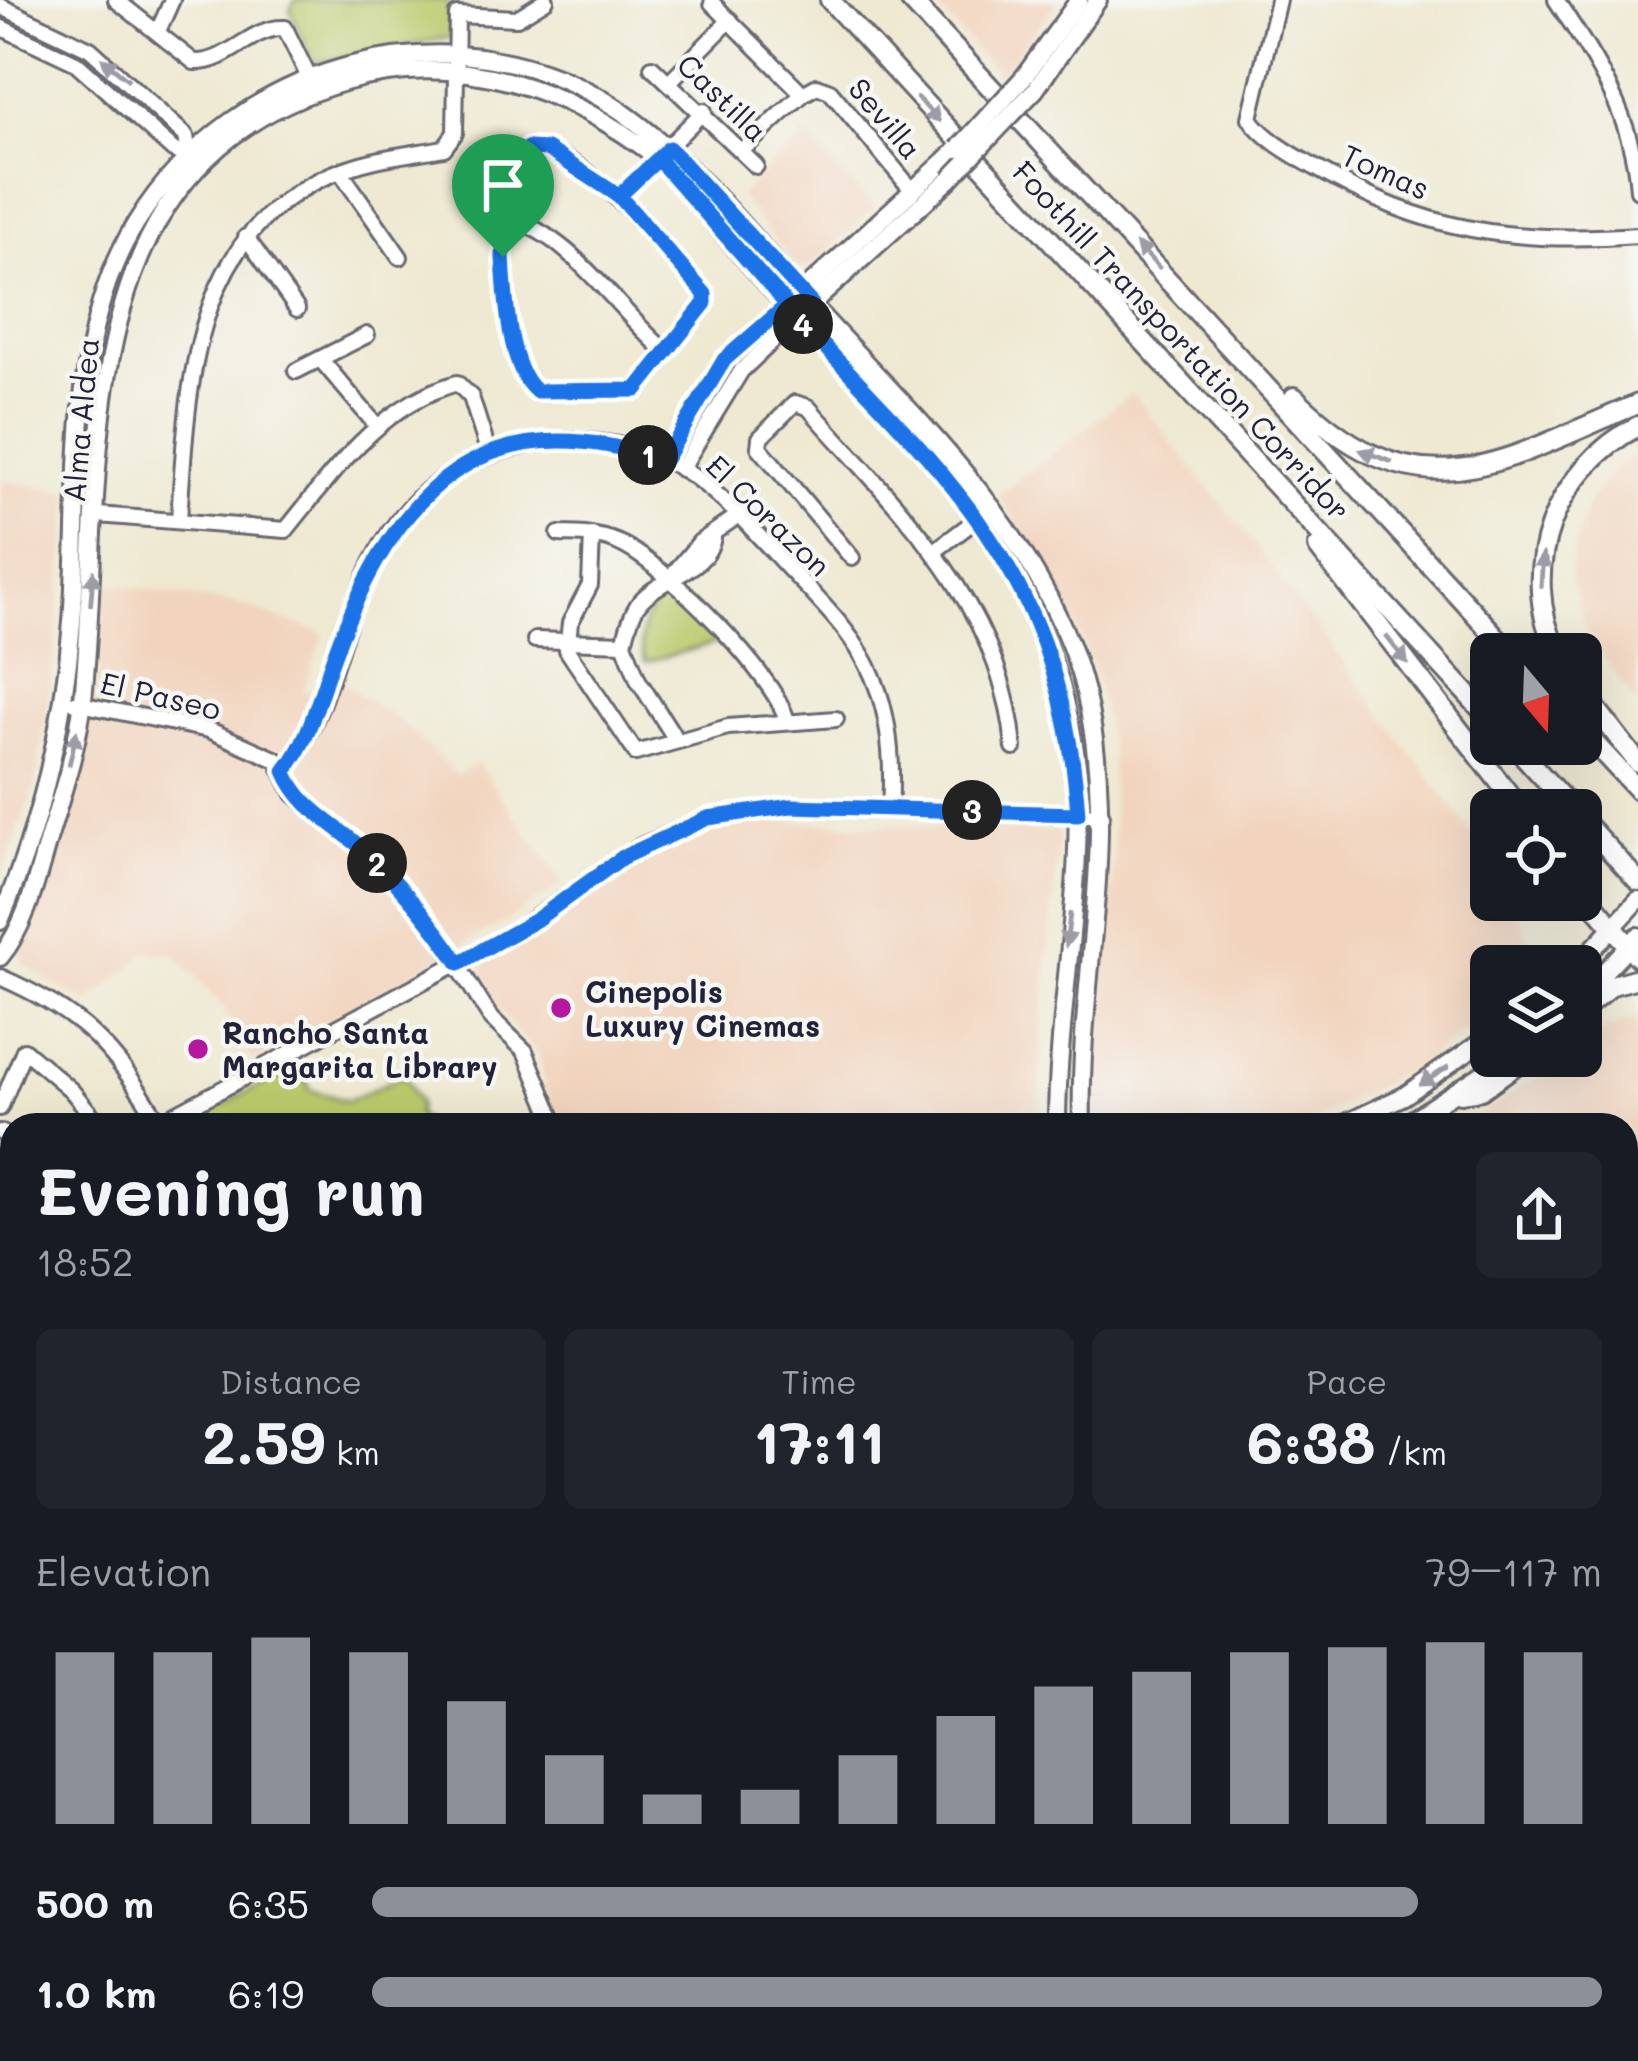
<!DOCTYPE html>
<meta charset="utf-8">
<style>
body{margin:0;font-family:Mali,sans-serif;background:#20242c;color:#f1f3f6;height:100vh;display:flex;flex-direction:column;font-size:45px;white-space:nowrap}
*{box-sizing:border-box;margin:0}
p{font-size:39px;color:#9ea1a6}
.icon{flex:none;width:66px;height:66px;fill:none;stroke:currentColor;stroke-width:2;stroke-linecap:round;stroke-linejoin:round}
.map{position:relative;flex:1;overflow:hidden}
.details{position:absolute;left:0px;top:1113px;width:1638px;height:948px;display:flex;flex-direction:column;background:#171b24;border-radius:36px 36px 0 0;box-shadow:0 12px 48px #0002}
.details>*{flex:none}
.needle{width:78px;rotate:161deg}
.fabs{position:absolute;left:1470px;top:633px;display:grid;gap:24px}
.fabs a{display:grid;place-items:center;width:132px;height:132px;border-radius:18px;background:#171b24;box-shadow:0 12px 48px #0002;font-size:60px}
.pin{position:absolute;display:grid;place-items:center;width:102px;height:102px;color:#fff;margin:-123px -51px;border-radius:50% 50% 50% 0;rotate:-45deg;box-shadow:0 0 12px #0007}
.pin .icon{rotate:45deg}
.km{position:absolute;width:60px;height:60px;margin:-30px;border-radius:50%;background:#222;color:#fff;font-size:33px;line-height:60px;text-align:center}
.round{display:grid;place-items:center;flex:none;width:126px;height:126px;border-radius:18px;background:#20242c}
.summary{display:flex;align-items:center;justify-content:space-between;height:204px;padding:0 36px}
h1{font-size:66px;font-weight:700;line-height:90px}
.figures{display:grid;grid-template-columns:repeat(3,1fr);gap:18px;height:204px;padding:12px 36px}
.figures div{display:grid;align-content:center;border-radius:18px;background:#20242c;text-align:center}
.figures b{font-size:60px;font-weight:700}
.figures small{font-size:33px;font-weight:400}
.figures p{font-size:33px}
.chart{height:336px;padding:24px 36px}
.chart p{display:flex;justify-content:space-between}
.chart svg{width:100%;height:216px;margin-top:12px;stroke:#8c9099;stroke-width:6}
ul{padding:0 36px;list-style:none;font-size:39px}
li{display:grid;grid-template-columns:192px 144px 1fr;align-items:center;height:90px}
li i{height:30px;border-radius:15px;background:#8c9099}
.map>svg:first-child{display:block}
</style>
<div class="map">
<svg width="1638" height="2061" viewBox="0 0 1638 2061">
<rect width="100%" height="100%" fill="#f6f6f2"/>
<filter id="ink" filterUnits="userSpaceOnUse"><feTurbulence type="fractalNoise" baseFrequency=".00833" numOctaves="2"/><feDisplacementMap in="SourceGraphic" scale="24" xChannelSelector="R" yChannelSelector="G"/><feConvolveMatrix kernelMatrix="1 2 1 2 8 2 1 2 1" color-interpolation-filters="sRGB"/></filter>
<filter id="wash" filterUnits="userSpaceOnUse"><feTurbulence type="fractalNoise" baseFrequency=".004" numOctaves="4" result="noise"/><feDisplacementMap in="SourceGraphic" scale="48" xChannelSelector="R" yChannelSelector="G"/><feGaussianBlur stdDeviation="2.7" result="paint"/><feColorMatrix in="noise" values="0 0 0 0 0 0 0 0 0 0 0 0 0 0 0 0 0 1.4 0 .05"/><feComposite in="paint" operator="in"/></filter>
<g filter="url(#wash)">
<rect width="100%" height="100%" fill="#efe9d2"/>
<g fill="#f2d4be">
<path d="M930,0h128l-58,76z"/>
<path d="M806,134l69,74 -67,60 -12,-2 -57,-70z"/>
<path d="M1132,393l126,156 233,310v41h20l20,44 -7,22h-33v44l-61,47 -124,68h-213l-1,-54 22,-208 -3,-109 -15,-77 -14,-38 -37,-77 -47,-67z"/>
<path d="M1638,452v255l-52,-77 -15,-51 1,-23 14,-50 22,-31z"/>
<path d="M0,480l70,12 -15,159 -20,133 -35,97z"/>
<path d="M105,583l133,21 86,30 -20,55 27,12 8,-20 64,43 54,51 20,-12 86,120 -49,34 -261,144 -31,-56 -47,-51 -28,-2 -58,51 -34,-18 -31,-21 -5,-15 32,-71 25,-77 21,-119z"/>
<path d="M767,821l292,11 -19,221 1,72h-477l-18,-32 -7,-38 -40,-45 -19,-37 4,-10 64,-36 60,-48 40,-23 73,-29z"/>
<path d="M1638,1018v156l-12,16v-65h-161l105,-69h11v-8l19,-16z"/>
<path d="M0,1465l12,5v376l-12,-7z"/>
</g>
<g fill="#baca6c" stroke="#6e7654" stroke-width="3">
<path d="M295,0h152l4,37 -137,26 -24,-53z"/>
<path d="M669,592l51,50 -75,20c-11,-29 2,-55 24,-70z"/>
<path d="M301,1064l9,26 38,11 56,-26 15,28 -2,12 13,10h-236l-2,-4z"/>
<path d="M617,2049h186l-8,12h-174z"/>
</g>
<g fill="#93ae60" stroke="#5a684e" stroke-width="3">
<path d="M1635,1404l-6,46 9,12v497l-12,24v-573z"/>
<path d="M1423,2049h165l-8,12h-161z"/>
</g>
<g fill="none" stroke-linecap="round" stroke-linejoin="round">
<g stroke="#7ab6ec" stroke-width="16">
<path d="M1626,2038l12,-9"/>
<path d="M1599,2061l10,-12"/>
</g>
</g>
</g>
<g filter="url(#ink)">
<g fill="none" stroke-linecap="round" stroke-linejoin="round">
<g stroke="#6a6870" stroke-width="20">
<g id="minor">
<path d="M116,0l78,62c34,2 57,-36 91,-34l28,58"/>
<path d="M1278,0l-28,118c13,21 45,38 66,50 108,64 198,76 322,67"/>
<path d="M1556,0c40,61 77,116 82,190"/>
<path d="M712,3l91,91 14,-8 13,5 82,99"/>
<path d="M0,6l90,43 96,87 3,19"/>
<path d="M0,27l76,36 97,87 18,8"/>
<path d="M159,29l13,-29"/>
<path d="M652,67l104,99"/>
<path d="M671,80l59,-60"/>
<path d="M528,149c54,-7 143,107 177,145v9l-69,87 -99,1c-33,-23 -37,-134 -32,-171 3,-25 12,-50 23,-71z"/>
<path d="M741,151l62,-57"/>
<path d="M340,171l60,86"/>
<path d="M619,196l85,-85"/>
<path d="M505,218c64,13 111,91 160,133"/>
<path d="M246,237l51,72"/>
<path d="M321,360l56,66"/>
<path d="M296,371l71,-36"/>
<path d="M665,461l59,-101 77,-67"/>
<path d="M681,469l60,-98 61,-58"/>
<path d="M98,515l188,15c48,-59 94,-125 171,-147l14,14 18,57"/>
<path d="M179,520c9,-136 12,-296 166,-351 33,-12 65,-15 99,-21l11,-15 2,-118 60,3 29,-18"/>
<path d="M559,534c23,1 44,0 64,11 44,22 152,130 164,176"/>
<path d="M592,535l-2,50 -20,38 -3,27 69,103 92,-26 108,-8"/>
<path d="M936,550l57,-43"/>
<path d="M852,558l-93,-111 1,-9 35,-35 13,4c90,102 194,196 206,341"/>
<path d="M674,573l26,-31 39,-27"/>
<path d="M535,640l89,3"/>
<path d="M75,703l134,27 68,30 17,34 72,58 64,69 60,96 35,34 31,74"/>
<path d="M675,738l-37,-58 -14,-37c3,-12 6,-26 13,-37 19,-29 69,-32 76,-68"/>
<path d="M285,771c63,-78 54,-210 144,-282 72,-58 190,-66 266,-12 37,27 67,63 98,96 30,31 67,68 82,109 16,40 18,83 15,126"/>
<path d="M0,977c81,35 114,70 159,145"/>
<path d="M0,1108l24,-58 47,40 29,35"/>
<path d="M155,1125l355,-190 131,-89 67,-28 83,-12 311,9"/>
<path d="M0,1132l12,5"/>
<path d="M12,1206l-7,30 7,30"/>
<path d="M0,1355l12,6"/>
<path d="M0,1403l12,5"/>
<path d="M0,1443l12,5"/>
<path d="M1626,1464l9,26 -9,14"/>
<path d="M1626,1568l12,1"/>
<path d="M1626,1909l12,-15"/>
<path d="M0,1951l12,8"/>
<path d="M1626,2043l12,16"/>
<path d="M306,2049l18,12"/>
<path d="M533,2049l10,12"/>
<path d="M1002,2049l20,12"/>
<path d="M1165,2049l19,12"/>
<path d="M26,2061l7,-12"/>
<path d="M246,2061l7,-11"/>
<path d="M894,2061l8,-12"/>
<path d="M1364,2061l8,-12"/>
<path d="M1414,2061l5,-12"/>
</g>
</g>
<g stroke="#6a6870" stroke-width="22">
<g id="major">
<path d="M1024,77l55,-77"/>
<path d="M1035,90l63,-90"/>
<path d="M801,293l157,-144"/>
<path d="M812,304l138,-125"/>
<path d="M0,921c40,-96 64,-195 72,-299 10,-129 -7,-285 64,-399 101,-163 323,-223 485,-112 80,56 141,140 207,212 92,99 194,196 243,324 59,155 6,318 11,478"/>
<path d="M0,957c26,-31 37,-79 48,-117 14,-46 30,-94 35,-141 24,-233 -24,-536 262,-617 114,-33 224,7 314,77 48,55 94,112 144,164 121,129 247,244 271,430 14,119 -17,250 -17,372"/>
<path d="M1577,966l61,-66"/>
<path d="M1581,996l57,-60"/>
<path d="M1342,1125l62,-29 87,-61"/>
<path d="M1404,1125l106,-69"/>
<path d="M0,1863l12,7"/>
<path d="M104,2061l7,-12"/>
<path d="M131,2061l7,-12"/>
<path d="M818,2061l8,-12"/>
</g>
</g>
<g stroke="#6a6870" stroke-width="24">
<g id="highway">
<path d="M830,0l661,720"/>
<path d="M910,0l602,654"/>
<path d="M1294,397c127,125 207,63 344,7"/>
<path d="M1318,547l203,263"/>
<path d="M1558,654c-43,-86 -2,-185 80,-228"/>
<path d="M1581,689l57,74"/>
<path d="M1581,729l57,61"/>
<path d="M1513,744l60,66"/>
<path d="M1581,819l57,62"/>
<path d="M1581,889l57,68"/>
<path d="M1581,1011l31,-26 26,-7"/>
<path d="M1460,1093l21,-3 47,-34"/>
</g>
</g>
<use href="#minor" stroke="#fff" stroke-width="14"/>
<use href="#major" stroke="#fff" stroke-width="16"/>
<use href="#highway" stroke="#fff" stroke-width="18"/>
<g stroke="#6a6870" stroke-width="22" stroke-linecap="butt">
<g id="major-bridge">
<path d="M958,149l66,-72"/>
<path d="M950,179l85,-89"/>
</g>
</g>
<use href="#major-bridge" stroke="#fff" stroke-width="16"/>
</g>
<defs><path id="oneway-solid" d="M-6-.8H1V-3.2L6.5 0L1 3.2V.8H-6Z" transform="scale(3)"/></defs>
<g fill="#9c9ca7">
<use href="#oneway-solid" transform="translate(115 69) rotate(-141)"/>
<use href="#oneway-solid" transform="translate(928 109) rotate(47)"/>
<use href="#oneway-solid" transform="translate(1148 256) rotate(-133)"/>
<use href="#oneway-solid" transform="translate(1376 456) rotate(-160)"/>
<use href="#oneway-solid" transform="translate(1542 570) rotate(-86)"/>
<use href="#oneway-solid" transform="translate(92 588) rotate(-85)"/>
<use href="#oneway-solid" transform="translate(1397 650) rotate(52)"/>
<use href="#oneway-solid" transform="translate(73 748) rotate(-77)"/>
<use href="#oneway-solid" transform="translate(1068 930) rotate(97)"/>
<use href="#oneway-solid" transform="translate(1434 1076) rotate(147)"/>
</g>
</g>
<g fill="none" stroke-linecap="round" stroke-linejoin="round" filter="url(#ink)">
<g stroke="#fff" stroke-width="24">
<path id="route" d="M503,257l2,-39 23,-70 19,1 72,47 39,-37 129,146 -63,55 -60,101c-181,-64 -270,31 -329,192 -15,39 -24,85 -50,118 17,41 54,54 84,84 34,33 64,69 90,108l77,-43 87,-63 85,-39 83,-12 287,8c-17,-240 -125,-332 -281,-496l15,-14 -143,-156 -50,48 86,98v9l-69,87 -100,1c-28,-22 -31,-100 -33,-134"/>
</g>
<use href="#route" stroke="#1a73e8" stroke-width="15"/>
</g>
<g fill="#b5179e" stroke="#f6f6f2" stroke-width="4.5">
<circle cx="561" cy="1008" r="12"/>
<circle cx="198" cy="1049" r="12"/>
</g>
<g text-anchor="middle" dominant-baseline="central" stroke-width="9" stroke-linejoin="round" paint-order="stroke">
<g font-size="30" fill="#22223b" stroke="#f6f6f2">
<text transform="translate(723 97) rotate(44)">Castilla</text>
<text transform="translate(886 118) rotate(50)">Sevilla</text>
<text transform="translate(1386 171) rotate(24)">Tomas</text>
<text transform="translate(1182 340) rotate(47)">Foothill Transportation Corridor</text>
<text transform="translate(80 420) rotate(-85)">Alma Aldea</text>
<text transform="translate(769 515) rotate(44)">El Corazon</text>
<text transform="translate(161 695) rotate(13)">El Paseo</text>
</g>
<g font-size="30" font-weight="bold" fill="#22223b" stroke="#f6f6f2" text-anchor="start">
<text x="585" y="991">Cinepolis<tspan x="585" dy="34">Luxury Cinemas</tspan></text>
<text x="222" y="1032">Rancho Santa<tspan x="222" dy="34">Margarita Library</tspan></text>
</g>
</g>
</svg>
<div class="fabs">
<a><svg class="needle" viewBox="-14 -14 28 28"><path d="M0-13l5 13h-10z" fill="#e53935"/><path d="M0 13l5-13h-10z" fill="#9ea1a6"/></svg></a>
<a><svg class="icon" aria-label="locate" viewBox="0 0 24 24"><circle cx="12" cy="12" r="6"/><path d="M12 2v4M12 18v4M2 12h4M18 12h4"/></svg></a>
<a><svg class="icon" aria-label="layers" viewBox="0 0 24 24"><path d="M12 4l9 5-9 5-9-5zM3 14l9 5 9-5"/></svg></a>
</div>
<div class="pin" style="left:503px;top:257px;background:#1e9e55"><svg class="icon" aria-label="arrive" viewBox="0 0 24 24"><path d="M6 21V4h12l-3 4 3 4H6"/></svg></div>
<b class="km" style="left:648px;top:455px">1</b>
<b class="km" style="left:377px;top:863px">2</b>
<b class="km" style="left:972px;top:810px">3</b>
<b class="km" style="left:803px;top:324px">4</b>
<section class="details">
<div class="summary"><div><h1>Evening run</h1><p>18:52</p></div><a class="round"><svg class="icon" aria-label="share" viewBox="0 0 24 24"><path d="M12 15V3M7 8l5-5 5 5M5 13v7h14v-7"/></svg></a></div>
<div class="figures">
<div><p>Distance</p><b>2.59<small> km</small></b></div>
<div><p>Time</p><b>17:11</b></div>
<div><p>Pace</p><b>6:38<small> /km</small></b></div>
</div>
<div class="chart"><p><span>Elevation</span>79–117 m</p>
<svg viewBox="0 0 160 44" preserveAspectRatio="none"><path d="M5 44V9M15 44V9M25 44V6M35 44V9M45 44V19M55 44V30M65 44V38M75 44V37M85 44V30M95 44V22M105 44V16M115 44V13M125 44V9M135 44V8M145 44V7M155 44V9"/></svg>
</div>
<ul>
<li><b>500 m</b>6:35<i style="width:85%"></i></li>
<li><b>1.0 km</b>6:19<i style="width:100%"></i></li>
</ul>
</section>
</div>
